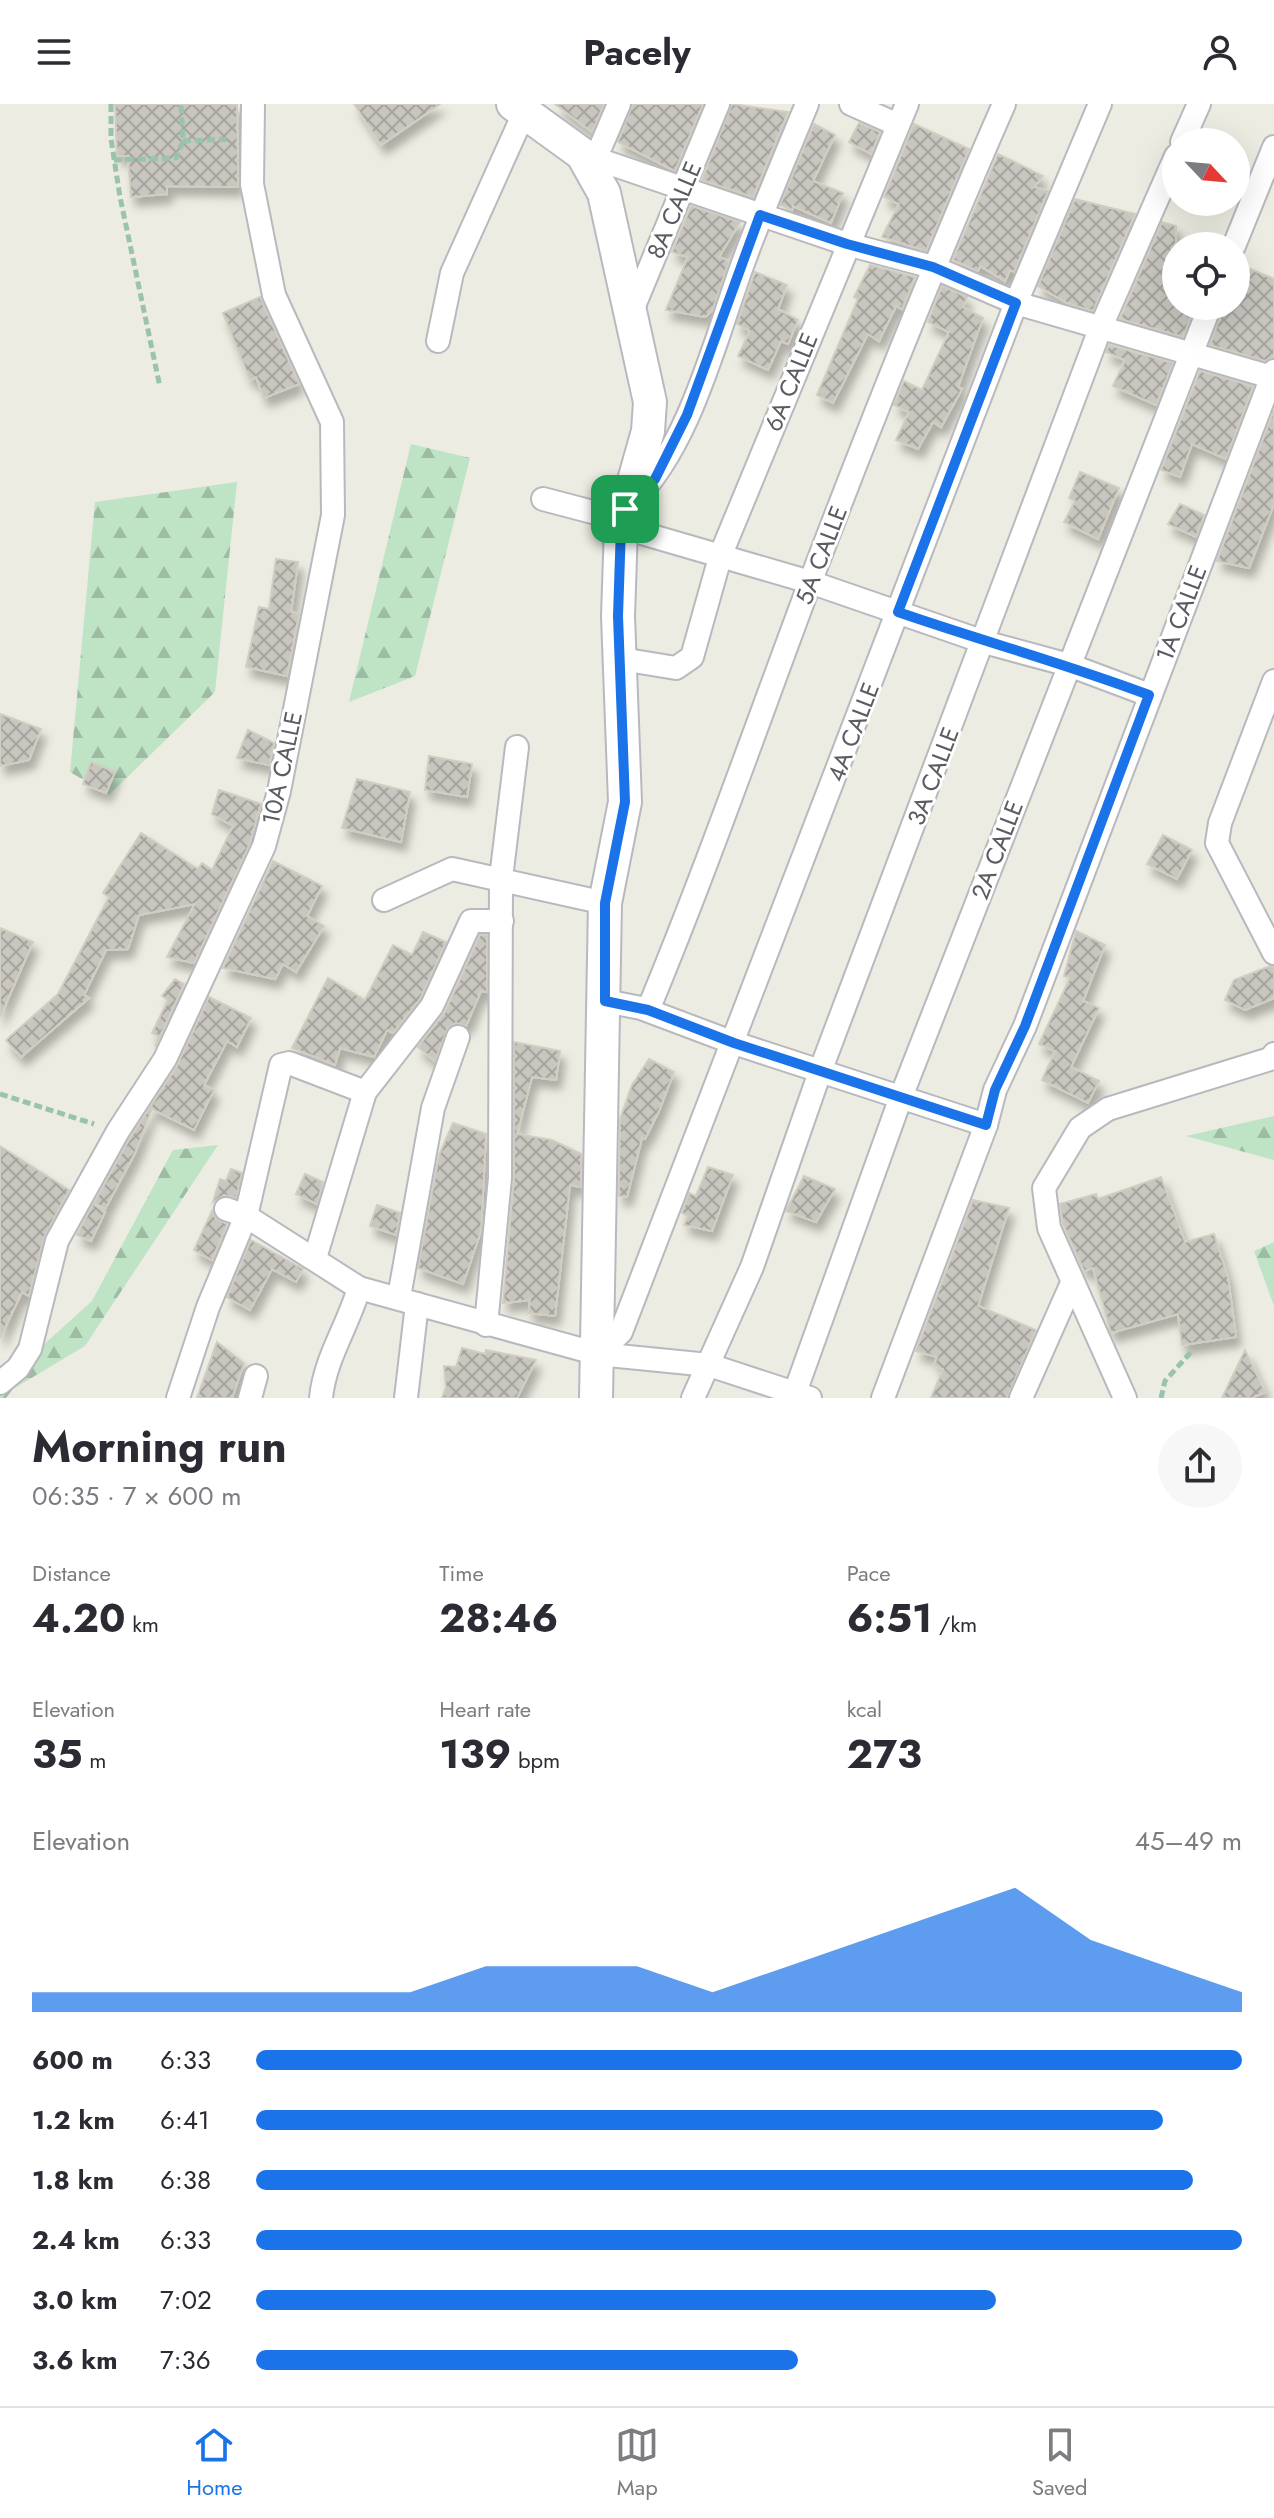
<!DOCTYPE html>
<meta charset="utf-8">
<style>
body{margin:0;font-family:Jost,sans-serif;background:#f7f7f7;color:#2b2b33;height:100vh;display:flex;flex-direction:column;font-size:30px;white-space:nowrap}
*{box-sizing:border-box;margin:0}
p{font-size:26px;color:#7c7c81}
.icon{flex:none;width:44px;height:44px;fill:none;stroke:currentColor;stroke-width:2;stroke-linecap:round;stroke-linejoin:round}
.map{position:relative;height:1294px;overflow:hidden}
.sheet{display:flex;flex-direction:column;background:#fff;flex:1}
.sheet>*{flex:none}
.needle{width:52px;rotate:116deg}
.tools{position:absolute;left:1162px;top:24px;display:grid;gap:16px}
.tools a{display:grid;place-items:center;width:88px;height:88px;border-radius:50%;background:#fff;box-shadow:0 8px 32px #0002;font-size:40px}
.pin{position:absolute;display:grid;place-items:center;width:68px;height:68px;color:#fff;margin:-34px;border-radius:16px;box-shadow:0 4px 12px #0006}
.round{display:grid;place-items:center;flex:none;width:84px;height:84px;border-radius:42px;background:#f7f7f7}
.headline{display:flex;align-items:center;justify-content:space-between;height:136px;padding:0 32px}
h1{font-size:44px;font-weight:700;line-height:60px}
.figures{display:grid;grid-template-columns:repeat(3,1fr);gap:12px;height:136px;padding:8px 32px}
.figures div{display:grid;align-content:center}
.figures b{font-size:40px;font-weight:700}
.figures small{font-size:22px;font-weight:400}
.figures p{font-size:22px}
.chart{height:224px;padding:16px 32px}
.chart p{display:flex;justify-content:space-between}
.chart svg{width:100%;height:144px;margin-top:8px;fill:#1a73e8;opacity:.7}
ul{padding:0 32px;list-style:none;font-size:26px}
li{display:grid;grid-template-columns:128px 96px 1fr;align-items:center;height:60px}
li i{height:20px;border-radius:10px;background:#1a73e8}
header{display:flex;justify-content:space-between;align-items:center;height:104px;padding:0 32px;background:#fff;font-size:36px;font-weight:700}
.menu{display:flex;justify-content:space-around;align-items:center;height:112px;border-top:2px solid #e1e1e2;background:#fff;font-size:22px;color:#7c7c81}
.menu a{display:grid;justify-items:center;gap:4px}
.menu .current{color:#1a73e8}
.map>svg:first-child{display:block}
</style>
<header><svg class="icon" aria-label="menu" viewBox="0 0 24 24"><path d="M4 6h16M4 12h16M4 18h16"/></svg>Pacely<svg class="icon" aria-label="person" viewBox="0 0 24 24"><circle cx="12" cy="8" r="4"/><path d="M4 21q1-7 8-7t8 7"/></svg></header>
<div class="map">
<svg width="1274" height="1294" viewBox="0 0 1274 1294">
<defs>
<pattern id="forest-firs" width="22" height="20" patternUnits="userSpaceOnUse" patternTransform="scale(2)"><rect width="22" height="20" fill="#bfe3c5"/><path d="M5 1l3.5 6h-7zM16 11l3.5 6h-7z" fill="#9ebba3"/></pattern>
<pattern id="building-cross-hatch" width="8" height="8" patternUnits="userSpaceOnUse" patternTransform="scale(2)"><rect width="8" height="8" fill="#c8c6bf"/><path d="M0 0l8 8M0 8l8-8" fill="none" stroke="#a5a49f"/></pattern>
<filter id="shadow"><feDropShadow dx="5" dy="9" stdDeviation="4" flood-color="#0004"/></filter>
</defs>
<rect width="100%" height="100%" fill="#ecece2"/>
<g fill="url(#forest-firs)">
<path d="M411,340l59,14 -55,218 -66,26z"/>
<path d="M237,378l-22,210 -106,103 -39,-23 25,-270z"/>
<path d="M1274,1012v44l-88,-24z"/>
<path d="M218,1041l-133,201 -72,43 -7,9h-6v-14l92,-83 81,-151z"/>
<path d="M1274,1138v64l-20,-55z"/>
</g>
<g fill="url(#building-cross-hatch)" stroke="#d1cec1" stroke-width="2" filter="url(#shadow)">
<path d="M115,0h122l1,83 -71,-1v8l-36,3 -3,-41h-11z"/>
<path d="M354,0h86l-59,41z"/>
<path d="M555,0h49l-12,28z"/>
<path d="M633,0h70l-28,67 -57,-29z"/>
<path d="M732,0l56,8 -35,85 -51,-17z"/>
<path d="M859,19l21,9 -9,22 -22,-12z"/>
<path d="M814,20l21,11 -22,46 30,12 -12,30 -38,-17 -1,4 -12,-5z"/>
<path d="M914,20l55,25 -43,102 -44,-14 17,-33 -15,-7z"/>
<path d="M998,50l45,22 -9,11 14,4 -34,81 -4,-2 -5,11 -25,-15 -2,5 -25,-11z"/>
<path d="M1075,95l60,15 -42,97 -24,-7 -31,-18z"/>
<path d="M691,102l49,16 -21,35 10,4 -17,50 -7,6 -39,-7 22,-53 -16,-5z"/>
<path d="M1162,118l14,4v80h19l-12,31 -63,-18z"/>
<path d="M1236,159l38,16v78l-9,4 -55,-16 14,-39h12z"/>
<path d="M870,161l45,12 -13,32 -6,-3 -17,35 -11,-7 -35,69 -16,-8 41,-96 -4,-2z"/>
<path d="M755,168l32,13 -9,24 20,11 -10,24 -7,-3 -13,29 -30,-14 12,-25 -13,-7z"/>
<path d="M942,182l25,11 -4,10 20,11 -25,69 4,2 -21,38 -8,-5 -15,27 -22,-9 13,-28 -15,-7 10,-24 18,9 27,-58 -21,-10z"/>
<path d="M260,193l39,87 -35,14 -8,-21 -6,3 -27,-67z"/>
<path d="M1109,241l64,18 -17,42 -43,-19 12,-26 -19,-8z"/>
<path d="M1200,267l53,15 -27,73 -34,-15 -12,33 -19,-7z"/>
<path d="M1274,306v94l-25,64 -32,-7z"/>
<path d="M1080,368l39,16 -21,51 -34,-17 11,-21 -6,-3z"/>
<path d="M1180,400l24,11 -8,22 -28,-13z"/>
<path d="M276,455l22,3 -7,50 8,2 -12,62 -41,-9 13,-60 10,2z"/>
<path d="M0,610l41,15 -12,31 -29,6z"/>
<path d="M248,626l26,13 -5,22 -32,-7z"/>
<path d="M429,652l43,8 -5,33 -42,-7z"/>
<path d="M91,658l24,10 -9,21 -23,-9z"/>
<path d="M357,675l53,13 -9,50 -59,-14z"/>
<path d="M219,686l42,14 -13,44 -54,115 -27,-6 28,-53 -56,11 -11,34 -22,1 -22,45 5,3 -68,59 -15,-17 52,-46 51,-97 -6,-4 38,-60 57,36 4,-6 10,7 21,-44 -21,-12z"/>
<path d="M1163,731l29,15 -15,29 -30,-15z"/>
<path d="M273,757l49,25 -15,30 17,10 -28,46 -13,-8 -8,15 -52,-11z"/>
<path d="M0,824l33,14 -33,75z"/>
<path d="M1076,827l29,14 -22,56 16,7 -28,59 28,14 -11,22 -46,-23 13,-29 -16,-7 31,-66 -6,-2z"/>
<path d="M423,828l23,10 -26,57 -27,34 -6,-3 -13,27 -34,-9 -5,17 -43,-17 36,-70 37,22 28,-55 19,10z"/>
<path d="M480,831h7v57l-6,-1 -15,35 -10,-3 -8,4 -13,34 -17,-14 27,-35z"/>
<path d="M1270,862l4,1v31l-29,12 -20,-10 9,-20z"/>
<path d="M175,875l9,5 -29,63 4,-11 -7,-3 16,-33 -6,-4z"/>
<path d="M209,893l42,21 -14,29 -10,-6 -23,44 10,5 -20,40 -42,-21 -17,44 -30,56 -11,-6 36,-65 47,-72z"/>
<path d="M514,938l46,9 -4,29 -24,-3 -15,57 35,6 29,14v33l-11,-2 -15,131 -26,-3 1,-13 -27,3 11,-125z"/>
<path d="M649,955l25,13 -15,39 -14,28 -3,-1 -15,59 -8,-1 1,-77 12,-34z"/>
<path d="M453,1019l33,11 -5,97 -18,53 -45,-16 21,-113z"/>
<path d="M0,1042l69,44 -25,47 -15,59 -7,-4 -22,46z"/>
<path d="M708,1063l25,8 -21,56 -28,-6 4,-9 -6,-3 7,-20 7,3z"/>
<path d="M231,1065l11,4 -6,25 -12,-3 -11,7 7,-23 6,2z"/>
<path d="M305,1070l18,8 -6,22 -21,-10z"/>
<path d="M804,1072l31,13 -19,33 -30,-11z"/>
<path d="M1161,1073l24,65 29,-8 14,44 8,59 -54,8 -4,-31 -67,19 -18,-65 -9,3 -21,-47 -3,-20 36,-10 2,5z"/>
<path d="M973,1096l36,8 -31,98 58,24 -29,68h-76l12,-29 -9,-4 3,-8 -21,-6z"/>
<path d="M93,1100l12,8 -14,29 -14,-6z"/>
<path d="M377,1101l23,8 -4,22 -26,-9z"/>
<path d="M212,1107l4,8 11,5 -15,36 -18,-10z"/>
<path d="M251,1136l52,29 -7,13 -24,-13 -22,41 -23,-13z"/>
<path d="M217,1238l27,21 -12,35h-35z"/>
<path d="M462,1244l23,6 1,-4 50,10 -19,38h-75l4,-11 -2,-21 12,1z"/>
<path d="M1245,1246l20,42 -13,6h-30z"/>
</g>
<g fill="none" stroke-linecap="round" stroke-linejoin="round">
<g stroke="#b7b9be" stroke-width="26">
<g id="street">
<path d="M851,0l47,21"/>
<path d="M1182,38l17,-38"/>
<path d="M601,42l18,-42"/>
<path d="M582,50l265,90 86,23 83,36 255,74"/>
<path d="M1234,142l40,-99"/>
<path d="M631,209l87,-209"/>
<path d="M438,237l14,-68 72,-160"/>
<path d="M543,395l80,21"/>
<path d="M628,402c62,-56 88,-171 117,-248 19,-52 41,-103 62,-154"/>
<path d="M621,423l189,55 174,60 85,23 80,30"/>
<path d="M621,555l55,9 16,-11 29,-103 186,-450"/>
<path d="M1274,577l-54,142 -3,20 57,110"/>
<path d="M384,796l68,-31 153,34"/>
<path d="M605,897l36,7 93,35 252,82"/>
<path d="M648,906c59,-142 109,-286 163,-430 61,-160 124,-319 193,-476"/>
<path d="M226,1105l20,7 113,72 239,66 111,11 101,33"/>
<path d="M315,1154l50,-166 67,-86 39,-85h31"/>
<path d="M399,1193l34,-189 25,-71"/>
<path d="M486,1221l14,-147 1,-300 16,-131"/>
<path d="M598,1250l23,-22 395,-1029 84,-199"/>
<path d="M0,1279l18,-15 12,-19 27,-108 61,-110 47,-72 99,-213 15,-55 54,-276 -1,-93 -58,-127 -22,-111 1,-80"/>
<path d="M178,1294l30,-91 38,-91 35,-151 8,-2 76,29"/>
<path d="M250,1294l6,-22"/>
<path d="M321,1294c4,-40 27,-72 38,-110"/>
<path d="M406,1294l11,-94"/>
<path d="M693,1294l59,-131 69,-198 279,-740 76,-173"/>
<path d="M793,1294l108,-301 309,-791"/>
<path d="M883,1294l103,-273 9,-35 30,-64 249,-655"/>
<path d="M1021,1294l51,-115"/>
<path d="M1125,1294l-76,-170 -5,-40 36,-60 28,-19 162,-50 4,-5"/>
</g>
</g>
<g stroke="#b8b9c0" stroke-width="36">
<path id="secondary" d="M513,0l69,50 22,39 46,209 -2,29 -27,96 -3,89 7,186 -20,101 -9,495"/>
</g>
<g stroke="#99c3ac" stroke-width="5" stroke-dasharray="8 4" stroke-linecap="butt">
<path d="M111,0v35l9,58 40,190"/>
<path d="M183,37l47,-2"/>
<path d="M114,56l62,-2 7,-17 -2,-37"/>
<path d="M0,990l94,30"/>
<path d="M1161,1294l4,-17 26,-29"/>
</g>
<use href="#street" stroke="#fff" stroke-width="22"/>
<use href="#secondary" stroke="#fff" stroke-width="32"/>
</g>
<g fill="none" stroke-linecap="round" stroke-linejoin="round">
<g stroke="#fff" stroke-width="16">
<path id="route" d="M760,111l87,29 86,23 83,36 -118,309c84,29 169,52 251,83l-124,331 -30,64 -9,35 -252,-82 -86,-33 -43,-9v-98l20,-101 -7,-186 3,-89 4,-18 30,-30 32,-64z"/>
</g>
<use href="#route" stroke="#1a73e8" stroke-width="10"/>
</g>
<g text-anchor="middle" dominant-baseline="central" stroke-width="6" stroke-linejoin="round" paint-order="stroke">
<g font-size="24" fill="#5a5c62" stroke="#fff">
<text transform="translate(674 106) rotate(-67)">8A CALLE</text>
<text transform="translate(791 278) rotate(-68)">6A CALLE</text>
<text transform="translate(821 451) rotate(-69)">5A CALLE</text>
<text transform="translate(1181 509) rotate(-69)">1A CALLE</text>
<text transform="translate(853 628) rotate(-69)">4A CALLE</text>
<text transform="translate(282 664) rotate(-78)">10A CALLE</text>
<text transform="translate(933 672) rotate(-69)">3A CALLE</text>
<text transform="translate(997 746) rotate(-69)">2A CALLE</text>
</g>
</g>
</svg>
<div class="tools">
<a><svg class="needle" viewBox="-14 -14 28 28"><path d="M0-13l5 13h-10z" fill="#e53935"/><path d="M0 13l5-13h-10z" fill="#7c7c81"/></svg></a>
<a><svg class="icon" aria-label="locate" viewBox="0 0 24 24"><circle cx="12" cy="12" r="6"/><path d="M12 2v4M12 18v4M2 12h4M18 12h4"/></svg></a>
</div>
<div class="pin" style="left:625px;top:405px;background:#1e9e55"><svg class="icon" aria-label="arrive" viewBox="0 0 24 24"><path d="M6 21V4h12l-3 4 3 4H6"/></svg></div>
</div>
<section class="sheet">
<div class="headline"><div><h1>Morning run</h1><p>06:35 · 7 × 600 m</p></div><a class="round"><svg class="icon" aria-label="share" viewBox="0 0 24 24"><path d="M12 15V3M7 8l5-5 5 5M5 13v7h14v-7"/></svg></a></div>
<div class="figures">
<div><p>Distance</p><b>4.20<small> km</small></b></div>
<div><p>Time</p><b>28:46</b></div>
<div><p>Pace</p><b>6:51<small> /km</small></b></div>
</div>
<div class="figures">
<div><p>Elevation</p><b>35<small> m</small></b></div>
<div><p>Heart rate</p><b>139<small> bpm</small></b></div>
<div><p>kcal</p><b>273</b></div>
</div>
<div class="chart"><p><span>Elevation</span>45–49 m</p>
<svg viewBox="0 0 160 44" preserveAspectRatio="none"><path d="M0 44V38L10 38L20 38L30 38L40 38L50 38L60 30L70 30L80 30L90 38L100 30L110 22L120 14L130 6L140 22L150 30L160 38V44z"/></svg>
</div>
<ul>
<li><b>600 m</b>6:33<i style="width:100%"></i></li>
<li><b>1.2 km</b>6:41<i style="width:92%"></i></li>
<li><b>1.8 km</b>6:38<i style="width:95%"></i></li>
<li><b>2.4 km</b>6:33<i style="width:100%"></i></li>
<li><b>3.0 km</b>7:02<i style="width:75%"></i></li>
<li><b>3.6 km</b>7:36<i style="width:55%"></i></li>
</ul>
</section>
<nav class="menu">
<a class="current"><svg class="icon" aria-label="home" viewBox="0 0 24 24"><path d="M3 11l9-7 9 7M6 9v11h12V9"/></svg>Home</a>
<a><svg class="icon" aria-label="map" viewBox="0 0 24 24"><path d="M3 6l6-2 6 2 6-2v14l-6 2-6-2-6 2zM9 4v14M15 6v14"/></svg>Map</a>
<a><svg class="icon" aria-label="saved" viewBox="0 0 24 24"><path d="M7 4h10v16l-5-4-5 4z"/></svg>Saved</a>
</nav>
